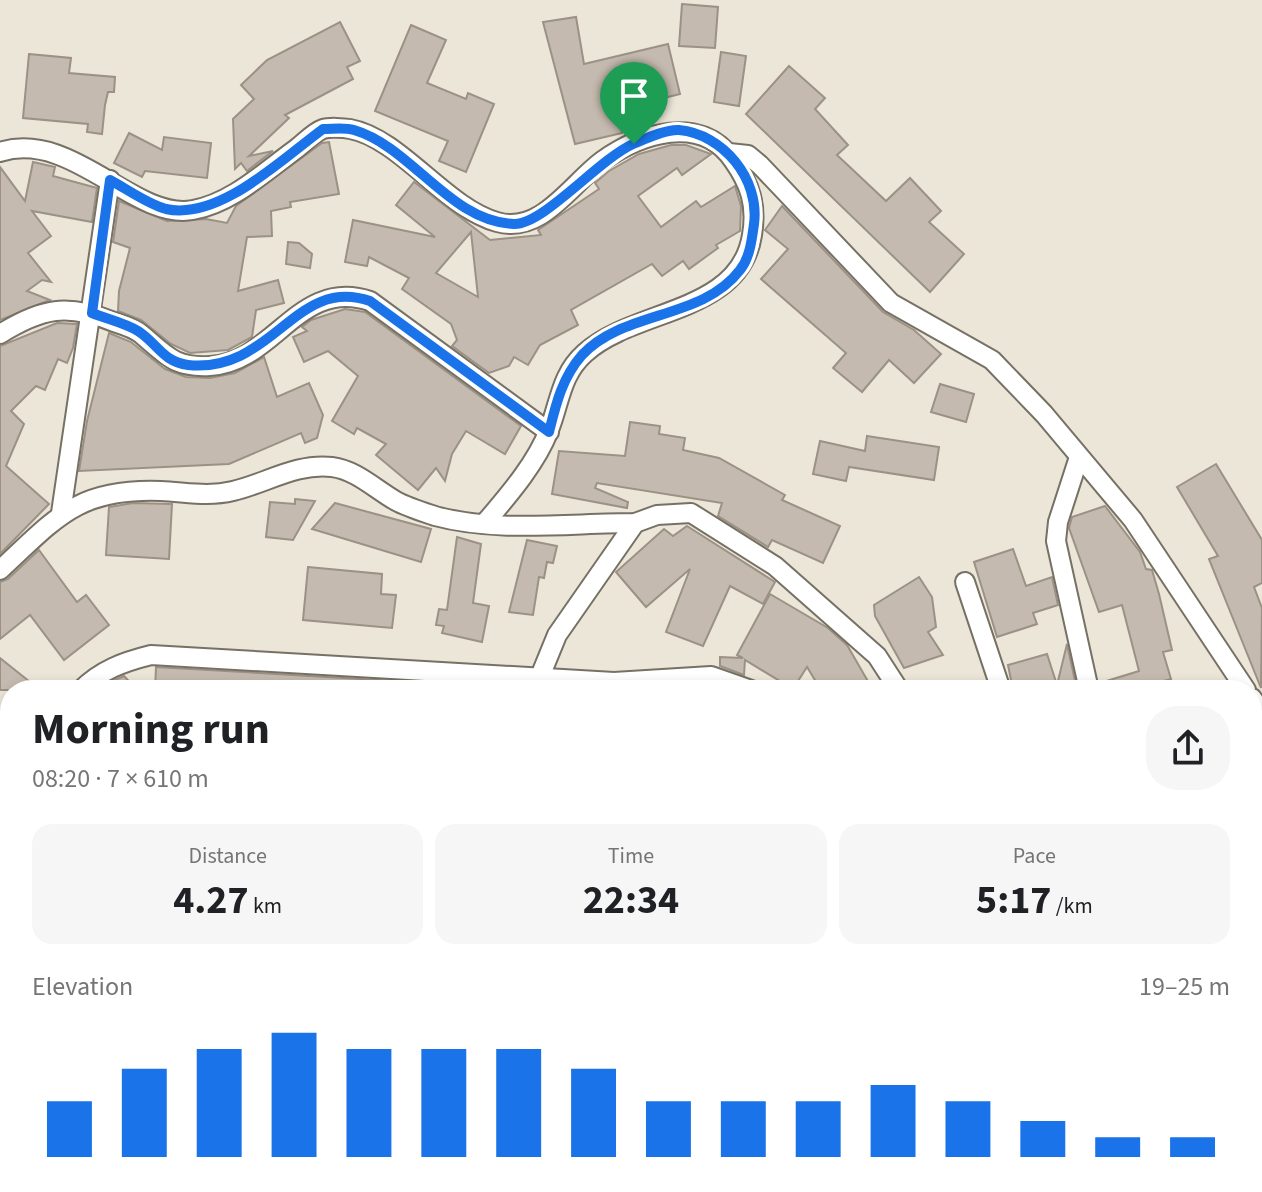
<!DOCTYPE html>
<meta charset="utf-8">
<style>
body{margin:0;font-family:"Source Sans 3",sans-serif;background:#f6f6f6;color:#202124;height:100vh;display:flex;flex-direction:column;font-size:30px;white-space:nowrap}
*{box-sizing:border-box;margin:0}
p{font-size:26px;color:#757577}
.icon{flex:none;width:44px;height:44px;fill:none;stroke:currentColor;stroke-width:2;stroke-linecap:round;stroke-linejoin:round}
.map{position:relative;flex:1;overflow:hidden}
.details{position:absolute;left:0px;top:680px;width:1262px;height:512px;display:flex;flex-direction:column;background:#fff;border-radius:32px 32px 0 0;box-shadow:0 4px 12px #0003}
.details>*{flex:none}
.pin{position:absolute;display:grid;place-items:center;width:68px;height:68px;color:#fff;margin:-82px -34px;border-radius:50% 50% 50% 0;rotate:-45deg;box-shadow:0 0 8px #0007}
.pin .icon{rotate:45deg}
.round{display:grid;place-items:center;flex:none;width:84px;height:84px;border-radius:32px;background:#f6f6f6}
.overview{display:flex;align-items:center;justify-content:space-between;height:136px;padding:0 32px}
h1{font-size:44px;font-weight:700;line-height:60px}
.stats{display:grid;grid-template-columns:repeat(3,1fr);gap:12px;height:136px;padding:8px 32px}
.stats div{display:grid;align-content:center;border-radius:20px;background:#f6f6f6;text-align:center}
.stats b{font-size:40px;font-weight:700}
.stats small{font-size:22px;font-weight:400}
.stats p{font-size:22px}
.chart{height:224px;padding:16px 32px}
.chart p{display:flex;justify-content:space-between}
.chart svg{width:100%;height:144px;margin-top:8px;stroke:#1a73e8;stroke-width:6}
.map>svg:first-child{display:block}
</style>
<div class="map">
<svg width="1262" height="1192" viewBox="0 0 1262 1192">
<rect width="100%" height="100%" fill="#ece6d8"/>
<path fill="#b3c9bd" d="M183,1182h266l-6,10h-266z"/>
<g fill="#c5baaf" stroke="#9b9185" stroke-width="2" fill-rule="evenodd">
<path d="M682,4l36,3 -3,41 -36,-2z"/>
<path d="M576,17l8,47 84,-20 12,50 -64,16 6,23 -47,11 -32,-122z"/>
<path d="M340,22l20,39 -13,6 6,12 -68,36 4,3 -40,38 24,-5 -26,20 -6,-8 -6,6 -2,-50 21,-20 -13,-14 26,-25z"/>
<path d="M411,25l35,15 -19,43 39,16 2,-6 26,11 -28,68 -27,-11 9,-20 -73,-30z"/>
<path d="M721,52l25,4 -7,50 -25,-4z"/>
<path d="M29,54l42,4 -2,15 46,4 -1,15h-6l-3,13 -3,29 -15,-2 1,-8 -65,-6z"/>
<path d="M789,66l36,32 -10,11 33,36 -11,10 49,46 24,-23 31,33 -12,11 35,32 -34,38 -184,-178z"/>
<path d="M129,133l33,17 2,-13 47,6 -4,35 -62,-7 -3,6 -28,-14z"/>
<path d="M329,142l10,52 -49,8 1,5 -20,4 1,25 -25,1 -9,54 40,-11 6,23 -28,7 -4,27 -24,13 -38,3 -19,-9 -30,-24 -23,-9 1,-20 11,-43 -17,-6 6,-41 48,20 39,-2 21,4 9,-17 86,-63z"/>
<path d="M671,145h15l25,9 -29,21 -5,-7 -39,28 23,31 35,-26 5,6 34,-21 6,20 -1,25 -24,14 2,3 -29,21 -6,-8 -21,15 -10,-12 -81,46 7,15 -38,20 -12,20 -14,-8 -5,9 -20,7 -37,-27 5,-6 -6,-16 -49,-35 7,-11 -40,-21 -2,9 -22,-4 8,-42 82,17 -39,-32 18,-23 76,58 51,-5 -3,-5 61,-41 -4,-6 14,-12 30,-17zM471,232l7,65 -42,-24z"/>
<path d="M33,162l22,5 -2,9 44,12 -5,34 -60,-11 19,25 -23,17 23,29 -9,-2 -15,11 23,9 -50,20v-153l25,34z"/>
<path d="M782,206l101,106 31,18 27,24 -27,29 -25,-23 -27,32 -29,-24 13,-15 -85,-74 27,-30 -23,-19z"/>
<path d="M288,242l11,1 13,11 -2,14 -24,-4z"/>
<path d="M345,309l20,3 156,114 -16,28 -39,-23 -14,23 -7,27 -9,-13 -18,22 -42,-35 10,-11 -29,-16 -3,6 -22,-13 26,-45 -30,-25 -24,11 -11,-25 14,-6 -5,-4 9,-7z"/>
<path d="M57,323l20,1 -4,24 -6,15 -9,-4 -13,31 -9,-4 -25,25 13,13 -18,42 43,38 -49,50v-208z"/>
<path d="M109,333l22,9 34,27 21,8 24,1 25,-5 29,-16 13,40 32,-14 14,32 -6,23 -12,5 -4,-10 -72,31 -150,7 8,-50z"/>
<path d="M940,384l34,10 -8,28 -35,-10z"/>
<path d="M630,422l30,4 -1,8 26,4 -2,12 36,8 66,37 -3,5 58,26 -17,37 -51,-23 -4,7 -50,-31 4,-13 -125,-20 -2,5 33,14 -1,6 -75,-14 7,-43 66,5z"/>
<path d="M867,436l72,11 -5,33 -85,-13 -3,14 -33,-7 7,-33 45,10z"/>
<path d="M1216,464l46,76v43l-8,4 8,21 -1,80 -52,-129 9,-3 -41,-69z"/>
<path d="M295,499l20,2 -22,39 -27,-3 4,-35 25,2z"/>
<path d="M133,503l39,1 -3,55 -63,-4 3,-48z"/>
<path d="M335,503l96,26 -10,33 -109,-33z"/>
<path d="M1105,506l35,46 6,17 6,1 7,24 13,56 -9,2 8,27 -18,5 2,6h-54l-1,-7 39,-12 -17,-66 -23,7 -30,-84 3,-11z"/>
<path d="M687,526l88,56 -12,22 -33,-18 -27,60 -37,-14 24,-63 -44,38 -30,-35 48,-43 9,7z"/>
<path d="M457,537l24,7 -8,59 16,3 -7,36 -40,-9 2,-7 -8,-1 3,-16 8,1z"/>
<path d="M527,540l30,6 -4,17 -6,-1 -3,16 -5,-1 -6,38 -24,-3z"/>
<path d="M1013,549l13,37 26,-9 6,28 -25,8 4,11 -40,13 -23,-75z"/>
<path d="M39,550l38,52 9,-7 23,30 -45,35 -34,-45 -30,24v-57l8,-3z"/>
<path d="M308,567l74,7 -1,20 15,1 -4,33 -89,-8z"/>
<path d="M919,577l13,20 4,30 -8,5 15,23 -39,13 -29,-52 -1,-11z"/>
<path d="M770,594l58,34 19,17 26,45h-52l-14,-23 -14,22 -48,-29 -1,15 -24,-9v-9l23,1 -6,-3z"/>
<path d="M1067,644l10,46h-64l-5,-25 39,-11 10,31z"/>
<path d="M0,658l40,32h-40z"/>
<path d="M156,667l377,22 1,1h-379z"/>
<path d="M124,676l13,14h-38l11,-8z"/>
</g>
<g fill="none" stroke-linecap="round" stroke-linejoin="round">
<g stroke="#767164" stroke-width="22">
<g id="minor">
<path d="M0,152c72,-23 134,69 193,58 39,-7 71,-38 103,-61 8,-6 18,-17 27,-20 6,-2 21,-1 27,0 50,9 96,79 147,93 44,13 74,-38 105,-61 38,-27 99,-48 131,-1 17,24 24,45 19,75 -12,79 -117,73 -167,118 -24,21 -25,49 -36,77 -13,34 -42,67 -65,94"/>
<path d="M729,153l19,2 12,10 131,138 101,57 52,54 89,106 113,170"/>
<path d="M0,334c42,-26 67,-31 114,-12 9,3 20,6 27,12 25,21 33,34 69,32 64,-3 89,-89 160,-65l179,131"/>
<path d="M1079,457l-21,65 -2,19 33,149"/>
<path d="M61,513l49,-333"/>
<path d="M0,570c57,-53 78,-82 161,-79 25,1 47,6 72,0 34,-8 63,-28 99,-24 24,3 43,22 64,34 11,6 27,11 39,15 63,17 135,7 200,7l22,-8 34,-2 84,53 102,90 22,34"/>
<path d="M965,582l36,108"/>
<path d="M539,679l18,-44 78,-112"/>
<path d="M81,690c20,-20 42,-28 70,-35l463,27 97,-6 40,14"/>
<path d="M1252,698l10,15"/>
<path d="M0,773l10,-11"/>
<path d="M0,893l10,5"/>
<path d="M0,1053l10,5"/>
<path d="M1252,1082l10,-31"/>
<path d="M0,1167l10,-10"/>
<path d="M676,1182l7,10"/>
<path d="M811,1182l1,10"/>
<path d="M113,1192l6,-10"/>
<path d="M1125,1192l14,-10"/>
<path d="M1250,1192l12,-13"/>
</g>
</g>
<use href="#minor" stroke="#fff" stroke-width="18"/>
</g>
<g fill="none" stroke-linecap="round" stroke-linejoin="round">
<g stroke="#fff" stroke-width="16">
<path id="route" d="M323,129c10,0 21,-2 31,1 58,17 96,92 160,94 29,1 84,-64 119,-80 12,-5 33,-15 46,-14 44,4 81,49 75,94 -2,14 -4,34 -14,46 -38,50 -116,40 -158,85 -20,23 -26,49 -33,77l-179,-131c-75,-26 -97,73 -182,64 -25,-3 -31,-22 -50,-34 -13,-8 -31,-12 -46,-18l18,-133c17,9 37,24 56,29 53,12 116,-50 157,-80z"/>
</g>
<use href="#route" stroke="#1a73e8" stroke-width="10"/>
</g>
</svg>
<div class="pin" style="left:634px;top:144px;background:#1e9e55"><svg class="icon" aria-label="arrive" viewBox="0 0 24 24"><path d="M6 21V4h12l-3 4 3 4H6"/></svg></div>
<section class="details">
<div class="overview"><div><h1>Morning run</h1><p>08:20 · 7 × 610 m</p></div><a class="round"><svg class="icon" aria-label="share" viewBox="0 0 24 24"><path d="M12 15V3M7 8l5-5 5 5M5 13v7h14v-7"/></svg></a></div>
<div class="stats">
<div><p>Distance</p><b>4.27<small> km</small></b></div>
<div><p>Time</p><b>22:34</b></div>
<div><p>Pace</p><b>5:17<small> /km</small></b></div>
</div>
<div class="chart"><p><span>Elevation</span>19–25 m</p>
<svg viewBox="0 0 160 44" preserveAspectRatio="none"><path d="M5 44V27M15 44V17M25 44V11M35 44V6M45 44V11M55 44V11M65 44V11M75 44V17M85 44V27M95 44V27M105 44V27M115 44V22M125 44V27M135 44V33M145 44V38M155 44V38"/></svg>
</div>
</section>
</div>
